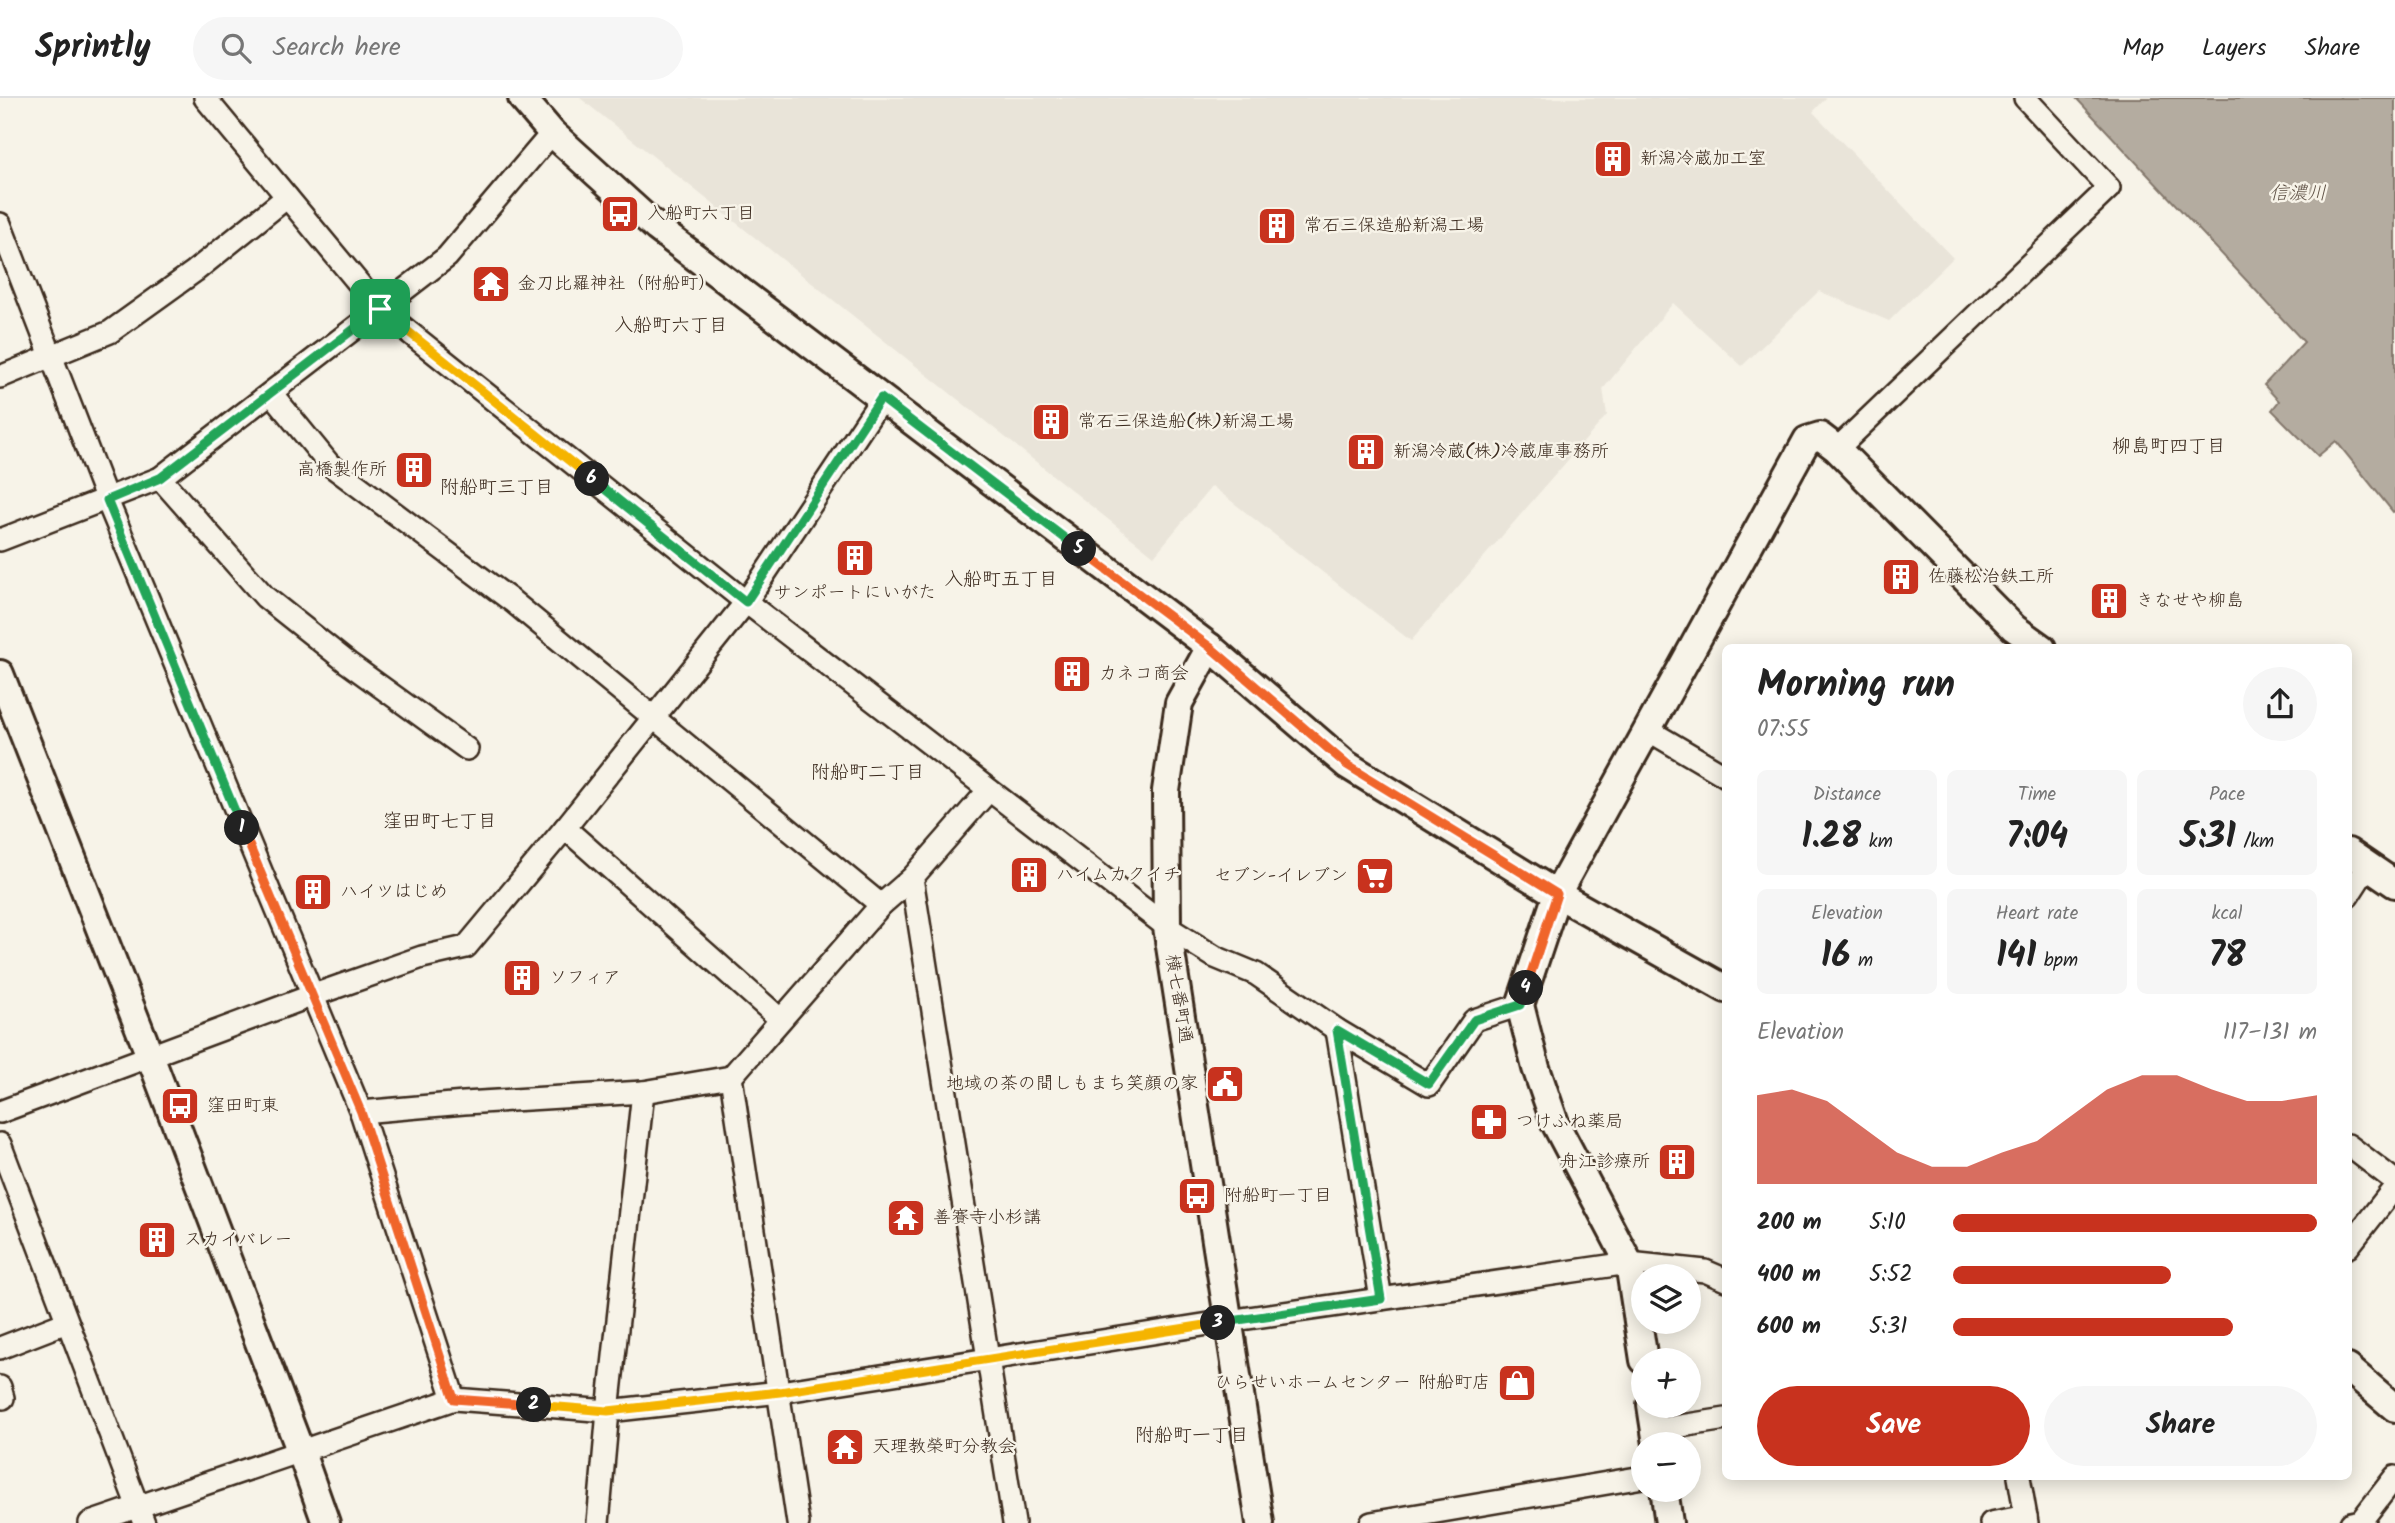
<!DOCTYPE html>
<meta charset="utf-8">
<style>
body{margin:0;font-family:Kalam,"Klee One",sans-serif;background:#f6f6f6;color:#222;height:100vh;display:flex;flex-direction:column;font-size:26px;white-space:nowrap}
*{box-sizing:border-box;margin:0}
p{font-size:23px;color:#767676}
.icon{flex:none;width:38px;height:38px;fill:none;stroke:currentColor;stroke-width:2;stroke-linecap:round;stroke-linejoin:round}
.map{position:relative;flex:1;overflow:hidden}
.drawer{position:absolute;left:1722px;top:546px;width:630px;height:836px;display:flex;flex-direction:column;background:#fff;border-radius:10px;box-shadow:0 4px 18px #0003}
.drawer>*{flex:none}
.controls{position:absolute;left:1631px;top:1166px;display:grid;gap:14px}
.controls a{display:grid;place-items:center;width:70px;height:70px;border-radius:50%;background:#fff;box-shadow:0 4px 18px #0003;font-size:35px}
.pin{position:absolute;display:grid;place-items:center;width:60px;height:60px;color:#fff;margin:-30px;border-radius:14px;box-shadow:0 4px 10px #0006}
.km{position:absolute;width:35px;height:35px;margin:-18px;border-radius:50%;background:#222;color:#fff;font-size:19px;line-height:35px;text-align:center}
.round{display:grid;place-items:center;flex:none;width:74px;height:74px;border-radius:37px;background:#f6f6f6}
.head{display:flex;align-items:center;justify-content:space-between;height:119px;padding:0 35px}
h1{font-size:38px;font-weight:600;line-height:52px}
.stats{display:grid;grid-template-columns:repeat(3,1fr);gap:10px;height:119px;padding:7px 35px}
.stats div{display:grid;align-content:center;border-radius:10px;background:#f6f6f6;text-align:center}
.stats b{font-size:35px;font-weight:600}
.stats small{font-size:19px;font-weight:400}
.stats p{font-size:19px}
.chart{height:196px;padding:14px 35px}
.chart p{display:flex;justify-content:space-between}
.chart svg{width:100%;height:126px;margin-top:7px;fill:#c8321e;opacity:.7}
.button{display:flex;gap:14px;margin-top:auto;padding:14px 35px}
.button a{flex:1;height:80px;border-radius:42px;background:#c8321e;color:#fff;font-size:28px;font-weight:600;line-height:80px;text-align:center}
.button a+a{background:#f6f6f6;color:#222}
ul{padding:0 35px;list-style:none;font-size:23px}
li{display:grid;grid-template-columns:112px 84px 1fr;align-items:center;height:52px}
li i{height:18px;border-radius:9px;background:#c8321e}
header{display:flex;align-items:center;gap:42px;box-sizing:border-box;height:98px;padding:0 35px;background:#fff;border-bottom:2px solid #e0e0e0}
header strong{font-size:33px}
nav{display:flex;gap:38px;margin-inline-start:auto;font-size:24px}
.search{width:490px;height:63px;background:#f6f6f6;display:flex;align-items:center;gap:18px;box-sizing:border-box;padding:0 24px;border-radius:38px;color:#767676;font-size:26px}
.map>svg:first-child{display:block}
</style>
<header>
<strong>Sprintly</strong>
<div class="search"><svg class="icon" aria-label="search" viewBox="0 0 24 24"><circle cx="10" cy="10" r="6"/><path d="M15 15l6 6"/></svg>Search here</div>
<nav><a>Map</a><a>Layers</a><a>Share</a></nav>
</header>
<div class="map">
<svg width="2395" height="1425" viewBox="0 0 2395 1425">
<rect width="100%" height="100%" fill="#f7f3e8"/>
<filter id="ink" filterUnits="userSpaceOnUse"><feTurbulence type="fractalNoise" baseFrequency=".0143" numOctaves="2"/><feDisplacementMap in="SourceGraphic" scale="14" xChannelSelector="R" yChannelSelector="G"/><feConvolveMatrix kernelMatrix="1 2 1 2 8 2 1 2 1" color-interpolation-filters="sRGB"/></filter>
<g filter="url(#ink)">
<path fill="#e9e4d9" d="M580,0h1246l-13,14 140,146 -64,63 -70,-30 -77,75 -69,-63 -70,86 4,26 -196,226 -199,-155 -58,70z"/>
<path fill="#b4aca0" stroke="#84786c" stroke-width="2" d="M2076,0h319v413l-2,1 -57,-71 -18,15 -46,-46 7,-9 -15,-16 40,-43z"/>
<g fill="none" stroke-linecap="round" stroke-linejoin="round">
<g stroke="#3b2a1e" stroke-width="26">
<g id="minor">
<path d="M205,0l175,211 366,293 421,325 48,30 41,17 81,56 92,55 45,-65 46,-15"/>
<path d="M0,126l107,276 254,612 93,287"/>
<path d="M0,279l110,-45 85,-61 92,-74"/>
<path d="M271,295l58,71 183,137 369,304"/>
<path d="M1837,351l272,-261 -84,-90"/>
<path d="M160,380l105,119 83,66 119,86"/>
<path d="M0,442l160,-62 287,-221 105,-124"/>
<path d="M1648,632l78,46"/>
<path d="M565,730l215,191"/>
<path d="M912,780l102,645"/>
<path d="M2348,798l20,-31"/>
<path d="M1337,932l44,269"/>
<path d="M731,979l67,446"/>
<path d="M0,1014l311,-116 111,-39 44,-10 99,-119 181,-226 136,-204"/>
<path d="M361,1014l103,-9 179,-11 88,-15 150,-172 31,-27 77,-88"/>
<path d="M0,1046l144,379"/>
<path d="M2348,1047l47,36"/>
<path d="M2348,1149l47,-60"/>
<path d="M0,1250l67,-26"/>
<path d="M0,1289l3,11"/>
<path d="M1655,1332l71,-11"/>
<path d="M2019,1379l8,46"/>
<path d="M90,1425l364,-124 154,12 172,-19 448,-71 401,-58 76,8 21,9"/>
<path d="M598,1425l10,-112 35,-319"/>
<path d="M1371,1425l272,-46"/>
<path d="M1991,1425l35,-7"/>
<path d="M2351,1425l10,-2 34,-44"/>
</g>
</g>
<g stroke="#3b2a1e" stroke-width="32">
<g id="tertiary">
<path d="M522,0l30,35 105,95 553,419 137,118 210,129 169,95"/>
<path d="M1210,549l-31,56 -13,88 1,136 93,596"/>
<path d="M0,576l150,382 153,402 23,65"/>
<path d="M2348,754l47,32"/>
<path d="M1644,1262l-15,-97 -74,-140 -19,-55 -16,-63 37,-111 250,-454 13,-4 17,13 177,179 28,20"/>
<path d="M2348,1270l47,40"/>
<path d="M1651,1307l6,39"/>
<path d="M1664,1391l5,34"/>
</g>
</g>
<use href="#minor" stroke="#f7f3e8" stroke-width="21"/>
<use href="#tertiary" stroke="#f7f3e8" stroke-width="26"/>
</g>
</g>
<g fill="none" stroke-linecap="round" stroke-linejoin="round" filter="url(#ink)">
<g stroke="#fff" stroke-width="14">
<path id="split-1" d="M242,730l-135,-328 53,-22 220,-169"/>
</g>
<g stroke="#fff" stroke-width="14">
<path id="split-2" d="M242,730l119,284 93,287 80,6"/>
</g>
<g stroke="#fff" stroke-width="14">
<path id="split-3" d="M534,1307l74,6 172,-19 438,-69"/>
</g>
<g stroke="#fff" stroke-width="14">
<path id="split-4" d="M1218,1225l163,-24 -44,-269 92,54 45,-64 46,-15 6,-17"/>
</g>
<g stroke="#fff" stroke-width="14">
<path id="split-5" d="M1079,451l131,98 137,118 210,129 -31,94"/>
</g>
<g stroke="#fff" stroke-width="14">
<path id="split-6" d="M592,381l154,123 135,-204 198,151"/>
</g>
<g stroke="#fff" stroke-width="14">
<path id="split-7" d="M380,211l212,170"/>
</g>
<use href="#split-1" stroke="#22a559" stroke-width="9"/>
<use href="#split-2" stroke="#f0652b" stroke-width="9"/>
<use href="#split-3" stroke="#f5b400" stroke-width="9"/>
<use href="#split-4" stroke="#22a559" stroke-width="9"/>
<use href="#split-5" stroke="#f0652b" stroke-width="9"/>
<use href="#split-6" stroke="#22a559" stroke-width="9"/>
<use href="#split-7" stroke="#f5b400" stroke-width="9"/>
</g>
<defs>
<g id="building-square" transform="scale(2.0125)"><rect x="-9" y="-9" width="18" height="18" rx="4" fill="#c8321e" stroke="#f7f3e8"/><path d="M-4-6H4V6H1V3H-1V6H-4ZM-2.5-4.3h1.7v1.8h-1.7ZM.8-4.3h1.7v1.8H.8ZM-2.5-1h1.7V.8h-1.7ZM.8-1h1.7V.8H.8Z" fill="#fff"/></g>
<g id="bus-square" transform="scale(2.0125)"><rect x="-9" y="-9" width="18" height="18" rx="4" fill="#c8321e" stroke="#f7f3e8"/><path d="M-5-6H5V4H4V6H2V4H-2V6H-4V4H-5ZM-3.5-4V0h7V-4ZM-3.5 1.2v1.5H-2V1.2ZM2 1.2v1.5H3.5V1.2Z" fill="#fff"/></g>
<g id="temple-square" transform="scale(2.0125)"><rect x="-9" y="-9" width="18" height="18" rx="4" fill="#c8321e" stroke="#f7f3e8"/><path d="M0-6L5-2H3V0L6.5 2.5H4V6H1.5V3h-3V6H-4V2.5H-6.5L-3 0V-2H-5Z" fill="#fff"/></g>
<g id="supermarket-square" transform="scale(2.0125)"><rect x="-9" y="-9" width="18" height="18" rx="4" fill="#c8321e" stroke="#f7f3e8"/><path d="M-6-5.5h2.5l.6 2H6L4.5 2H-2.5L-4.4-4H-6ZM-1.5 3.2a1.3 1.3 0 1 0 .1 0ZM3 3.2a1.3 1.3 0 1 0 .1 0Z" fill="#fff"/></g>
<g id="civic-square" transform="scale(2.0125)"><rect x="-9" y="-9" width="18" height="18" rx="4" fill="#c8321e" stroke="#f7f3e8"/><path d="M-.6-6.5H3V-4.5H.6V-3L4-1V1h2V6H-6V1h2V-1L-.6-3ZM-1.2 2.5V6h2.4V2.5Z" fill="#fff"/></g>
<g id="pharmacy-square" transform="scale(2.0125)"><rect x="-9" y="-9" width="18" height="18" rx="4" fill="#c8321e" stroke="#f7f3e8"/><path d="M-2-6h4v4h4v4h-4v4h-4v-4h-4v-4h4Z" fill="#fff"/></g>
<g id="shop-square" transform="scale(2.0125)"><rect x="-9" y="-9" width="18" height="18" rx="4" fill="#c8321e" stroke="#f7f3e8"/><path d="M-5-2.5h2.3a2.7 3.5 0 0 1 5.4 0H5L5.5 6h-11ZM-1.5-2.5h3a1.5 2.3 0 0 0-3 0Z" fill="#fff"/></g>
</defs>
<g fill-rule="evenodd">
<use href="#building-square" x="1613" y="61"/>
<use href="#bus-square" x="620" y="116"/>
<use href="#building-square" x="1277" y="128"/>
<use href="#temple-square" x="491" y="186"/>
<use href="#building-square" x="1051" y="324"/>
<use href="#building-square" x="1366" y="354"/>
<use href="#building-square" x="414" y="372"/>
<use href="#building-square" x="855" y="460"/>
<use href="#building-square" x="1901" y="479"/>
<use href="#building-square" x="2109" y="503"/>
<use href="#building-square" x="1072" y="576"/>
<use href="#building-square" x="1029" y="777"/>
<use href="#supermarket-square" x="1375" y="778"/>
<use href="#building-square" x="313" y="794"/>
<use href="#building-square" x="522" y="880"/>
<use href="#civic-square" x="1225" y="986"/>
<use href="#bus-square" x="180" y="1008"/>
<use href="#pharmacy-square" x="1489" y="1024"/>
<use href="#building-square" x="1677" y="1064"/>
<use href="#bus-square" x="1197" y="1098"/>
<use href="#temple-square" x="906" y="1120"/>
<use href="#building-square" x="157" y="1142"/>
<use href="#shop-square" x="1517" y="1285"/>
<use href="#temple-square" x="845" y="1349"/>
</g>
<g text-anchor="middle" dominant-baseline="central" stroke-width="5" stroke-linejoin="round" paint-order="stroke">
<g font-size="18" fill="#3b2a1e" stroke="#f7f3e8" text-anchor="start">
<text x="1640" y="61">新潟冷蔵加工室</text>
<text x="647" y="116">入船町六丁目</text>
<text x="1304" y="128">常石三保造船新潟工場</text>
<text x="518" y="186">金刀比羅神社（附船町）</text>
<text x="1078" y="324">常石三保造船(株)新潟工場</text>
<text x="1393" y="354">新潟冷蔵(株)冷蔵庫事務所</text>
<text x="387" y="372" text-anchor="end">高橋製作所</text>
<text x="1928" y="479">佐藤松治鉄工所</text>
<text x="855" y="495" text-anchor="middle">サンポートにいがた</text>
<text x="2136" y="503">きなせや柳島</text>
<text x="1099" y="576">カネコ商会</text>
<text x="1056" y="777">ハイムカクイチ</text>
<text x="1348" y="778" text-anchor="end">セブン-イレブン</text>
<text x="340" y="794">ハイツはじめ</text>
<text x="549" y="880">ソフィア</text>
<text x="1198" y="986" text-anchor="end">地域の茶の間しもまち笑顔の家</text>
<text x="207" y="1008">窪田町東</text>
<text x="1516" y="1024">つけふね薬局</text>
<text x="1650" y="1064" text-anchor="end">舟江診療所</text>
<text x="1224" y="1098">附船町一丁目</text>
<text x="933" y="1120">善賽寺小杉講</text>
<text x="184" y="1142">スカイバレー</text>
<text x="1490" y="1285" text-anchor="end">ひらせいホームセンター 附船町店</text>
<text x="872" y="1349">天理教榮町分教会</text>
</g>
<g font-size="18" fill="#3b2a1e" stroke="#f7f3e8">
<text transform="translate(1178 901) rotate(81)">横七番町通</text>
</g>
<g font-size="19" font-style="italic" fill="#5f5145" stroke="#f7f3e8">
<text x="2298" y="96">信濃川</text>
</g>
<g font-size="19" fill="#3b2a1e" stroke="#f7f3e8">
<text x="671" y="228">入船町六丁目</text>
<text x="2169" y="349">柳島町四丁目</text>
<text x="497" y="390">附船町三丁目</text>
<text x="1001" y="482">入船町五丁目</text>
<text x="868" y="675">附船町二丁目</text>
<text x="440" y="724">窪田町七丁目</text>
<text x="1192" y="1338">附船町一丁目</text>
</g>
</g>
</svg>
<div class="controls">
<a><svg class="icon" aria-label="layers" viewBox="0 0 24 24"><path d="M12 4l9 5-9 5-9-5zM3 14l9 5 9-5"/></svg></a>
<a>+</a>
<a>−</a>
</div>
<div class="pin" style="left:380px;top:211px;background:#1e9e55"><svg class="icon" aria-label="arrive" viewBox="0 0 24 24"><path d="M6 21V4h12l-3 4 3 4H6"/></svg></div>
<b class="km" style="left:242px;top:730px">1</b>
<b class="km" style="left:534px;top:1307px">2</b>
<b class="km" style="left:1218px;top:1225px">3</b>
<b class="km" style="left:1526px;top:890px">4</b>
<b class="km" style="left:1079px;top:451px">5</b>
<b class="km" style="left:592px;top:381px">6</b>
<section class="drawer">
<div class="head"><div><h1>Morning run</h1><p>07:55</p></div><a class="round"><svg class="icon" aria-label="share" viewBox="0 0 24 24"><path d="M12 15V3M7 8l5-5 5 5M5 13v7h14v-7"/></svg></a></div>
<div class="stats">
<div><p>Distance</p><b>1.28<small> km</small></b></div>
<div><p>Time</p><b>7:04</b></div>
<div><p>Pace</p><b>5:31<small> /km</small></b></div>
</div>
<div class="stats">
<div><p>Elevation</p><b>16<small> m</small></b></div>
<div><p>Heart rate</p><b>141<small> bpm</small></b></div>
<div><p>kcal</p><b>78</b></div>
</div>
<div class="chart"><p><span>Elevation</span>117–131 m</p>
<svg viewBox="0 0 160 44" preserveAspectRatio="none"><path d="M0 44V13L10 11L20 15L30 24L40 33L50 38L60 38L70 33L80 29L90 20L100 11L110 6L120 6L130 11L140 15L150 15L160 13V44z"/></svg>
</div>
<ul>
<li><b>200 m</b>5:10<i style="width:100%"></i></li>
<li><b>400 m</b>5:52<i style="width:60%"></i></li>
<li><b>600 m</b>5:31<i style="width:77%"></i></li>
</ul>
<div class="button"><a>Save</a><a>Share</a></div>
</section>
</div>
